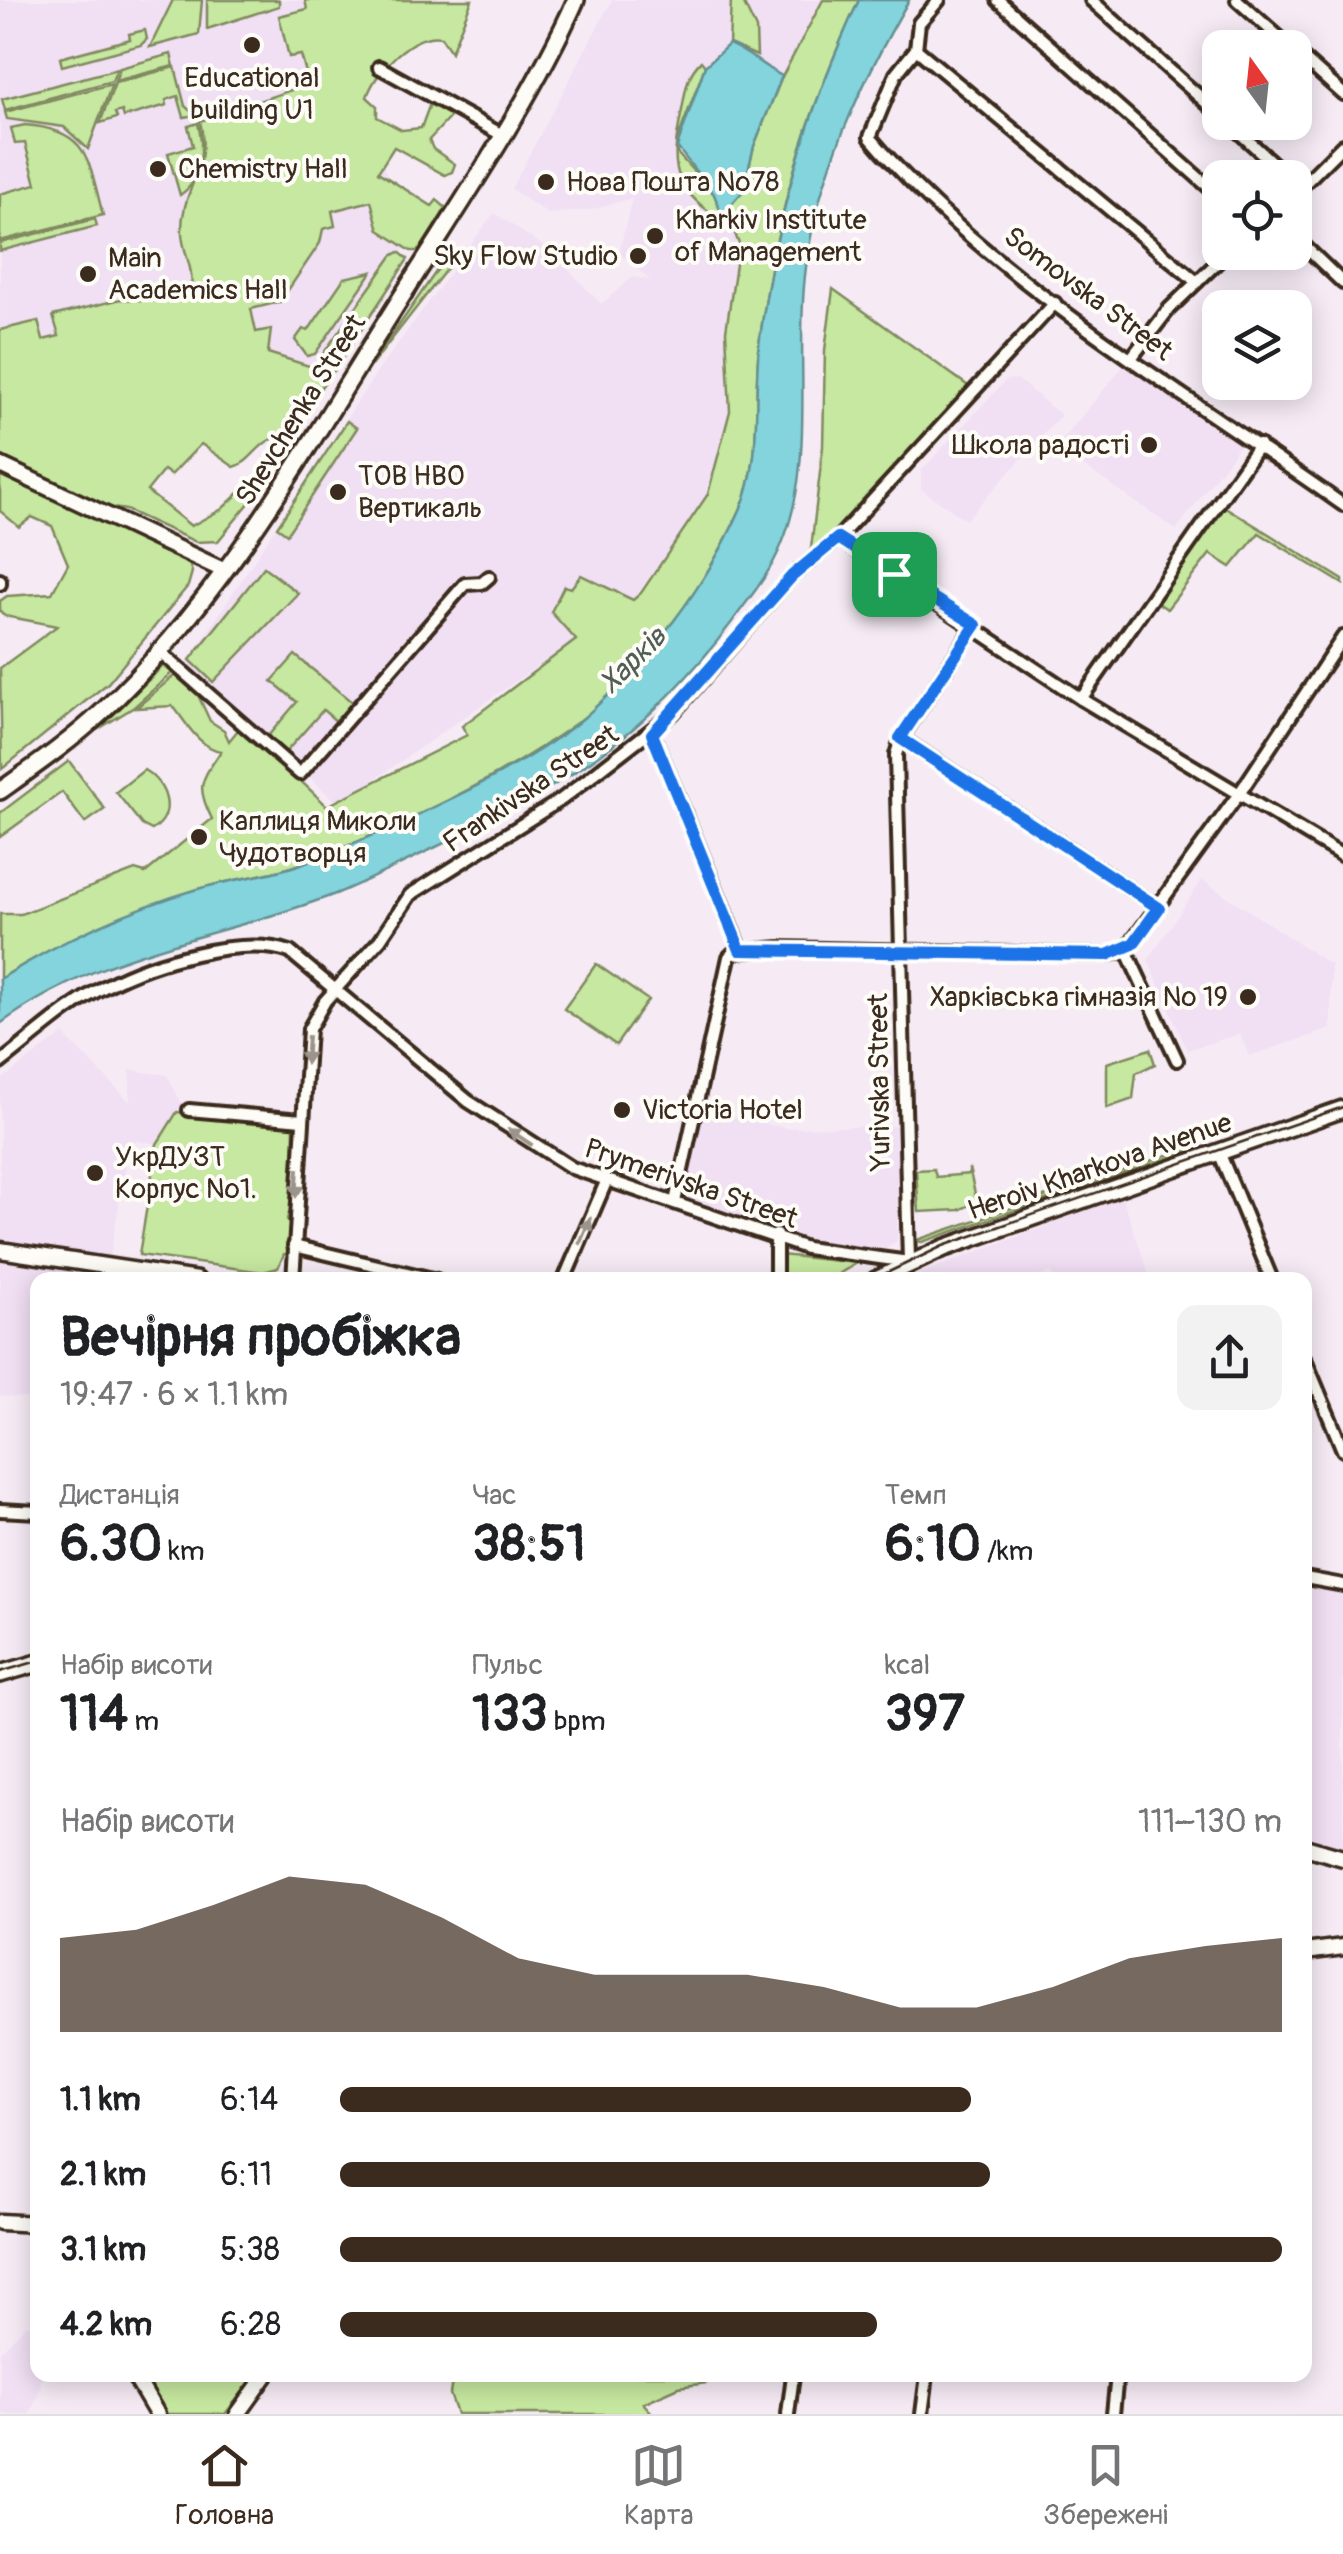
<!DOCTYPE html>
<html lang="uk">
<meta charset="utf-8">
<style>
body{margin:0;font-family:Pangolin,sans-serif;background:#f2f2f2;color:#202124;height:100vh;display:flex;flex-direction:column;font-size:38px;white-space:nowrap}
*{box-sizing:border-box;margin:0}
p{font-size:32px;color:#757577}
.icon{flex:none;width:55px;height:55px;fill:none;stroke:currentColor;stroke-width:2;stroke-linecap:round;stroke-linejoin:round}
.map{position:relative;flex:1;overflow:hidden}
.side{position:absolute;left:30px;top:1272px;width:1282px;height:1110px;display:flex;flex-direction:column;background:#fff;border-radius:20px;box-shadow:0 5px 25px #0003}
.side>*{flex:none}
.needle{width:65px;rotate:345deg}
.tools{position:absolute;left:1202px;top:30px;display:grid;gap:20px}
.tools a{display:grid;place-items:center;width:110px;height:110px;border-radius:20px;background:#fff;box-shadow:0 5px 25px #0003;font-size:50px}
.pin{position:absolute;display:grid;place-items:center;width:85px;height:85px;color:#fff;margin:-42px;border-radius:20px;box-shadow:0 5px 15px #0006}
.round{display:grid;place-items:center;flex:none;width:105px;height:105px;border-radius:20px;background:#f2f2f2}
.head{display:flex;align-items:center;justify-content:space-between;height:170px;padding:0 30px}
h1{font-size:55px;font-weight:700;line-height:75px}
.stats{display:grid;grid-template-columns:repeat(3,1fr);gap:15px;height:170px;padding:10px 30px}
.stats div{display:grid;align-content:center}
.stats b{font-size:50px;font-weight:700}
.stats small{font-size:28px;font-weight:400}
.stats p{font-size:28px}
.chart{height:280px;padding:20px 30px}
.chart p{display:flex;justify-content:space-between}
.chart svg{width:100%;height:180px;margin-top:10px;fill:#3b2a1e;opacity:.7}
ul{padding:0 30px;list-style:none;font-size:32px}
li{display:grid;grid-template-columns:160px 120px 1fr;align-items:center;height:75px}
li i{height:25px;border-radius:12px;background:#3b2a1e}
.menu{display:flex;justify-content:space-around;align-items:center;height:140px;border-top:2px solid #e0e0e0;background:#fff;font-size:28px;color:#757577}
.menu a{display:grid;justify-items:center;gap:5px}
.menu .current{color:#3b2a1e}
.map>svg:first-child{display:block}
</style>
<div class="map">
<svg width="1343" height="2414" viewBox="0 0 1343 2414">
<rect width="100%" height="100%" fill="#f6ebf5"/>
<filter id="ink" filterUnits="userSpaceOnUse"><feTurbulence type="fractalNoise" baseFrequency=".01" numOctaves="2"/><feDisplacementMap in="SourceGraphic" scale="20" xChannelSelector="R" yChannelSelector="G"/><feConvolveMatrix kernelMatrix="1 2 1 2 8 2 1 2 1" color-interpolation-filters="sRGB"/></filter>
<g filter="url(#ink)">
<g fill="#f1dff4">
<path d="M0,0h363l-15,70 63,170 -92,129 -78,-23 -241,21z"/>
<path d="M612,0h213l-99,331 4,80 -22,83 -75,106 -294,204 -153,-139 191,-293 117,-159 58,39 49,52 32,-27 17,3 -31,-27 13,-55 -41,12 -43,4 -37,-25z"/>
<path d="M1125,364l117,78 -66,88 -120,-83z"/>
<path d="M1017,379l44,36 -95,105 -45,-31v-18l85,-91z"/>
<path d="M1202,880l129,85v64l-82,27 -9,-22 -53,16 -39,-90z"/>
<path d="M63,1034l67,68v-32l37,5 14,27 16,16 3,16 -3,15 -67,-9 -24,140h-68l-1,119 -37,-3v-315z"/>
<path d="M701,1110l85,18 113,-2 -2,115 -12,7 -59,-2 -141,-47z"/>
<path d="M1122,1197l29,83h-96l-4,-8 -22,8h-126z"/>
<path d="M1305,1581l38,8v264l-38,-10z"/>
<path d="M26,2325h11l4,61 -11,28h-30v-62z"/>
</g>
<g fill="#c6e8a0" stroke="#80895f" stroke-width="2.5">
<path d="M173,0h29l-3,34 -49,13z"/>
<path d="M207,0h72v6l-72,23z"/>
<path d="M305,0h167l-21,52 -10,-15c-28,-5 -66,34 -74,60l10,9v11l25,13 19,-2 10,-27 21,14 -23,25 4,9 22,15 -3,8 -7,3 -51,-28 -16,25 54,34 5,-6 9,8 -27,43h-8l-32,-21 -8,-29 -39,10 3,15 -12,3 -3,14 -40,59 -29,7 5,23 15,-3 -3,24 51,16 9,8 -24,35h-5l-6,11 4,1c-8,12 -17,11 -29,17 -13,8 -19,22 -34,26l-33,-23 -30,31 -7,-5 -17,21 44,35 31,-17 40,-38 11,3 -55,67 -22,1 -70,-32 -42,-6 -84,-39v-135l38,-9 5,19 16,-4 -6,-20 68,-17 35,2 35,-14c3,-18 -8,-35 -9,-53 -2,-45 30,-66 18,-113l109,-37 -8,-29 -12,2 -10,-41 28,-7z"/>
<path d="M731,0h11l14,29 1,27 -28,-12z"/>
<path d="M823,0h36c-54,116 -82,211 -99,338 -8,55 4,121 -20,172 -32,71 -95,162 -158,209 -83,61 -184,109 -281,145 -33,12 -69,14 -102,25 -58,18 -149,58 -199,90v-65h21l114,-44 10,3 67,-54c-17,-34 -11,-38 9,-68 -21,-2 -36,-30 -48,-45l-37,2 40,-34 5,-2 20,17 -3,6 12,26 14,9 5,11 13,-16 85,81 140,-71 -5,-9 114,-86 -25,-28 13,-26 7,2 10,-13 52,25 8,-7 67,-99 22,-83 -4,-80 13,-87 -9,-23c-8,-6 -13,-3 -20,-9 -43,-30 -37,-57 -28,-102 4,-21 4,-34 19,-49l4,5 -29,78 1,9 37,41 8,20 21,-23 11,-45 28,-69z"/>
<path d="M145,30l2,9 -6,6 -79,21 -2,-8 70,-19 -1,-5z"/>
<path d="M171,54l3,12 -59,15 5,-13z"/>
<path d="M175,67l10,39 10,9 -11,2 -6,-21 -12,4 1,5 -43,12 -2,-6 -7,2 2,5 -17,5 15,-40z"/>
<path d="M117,69l-5,12 -107,29 -3,-11z"/>
<path d="M112,84l-24,65 -24,-22 -57,-8 -2,-7z"/>
<path d="M198,123c6,24 5,57 -18,72l-12,-42 25,-7 -5,-20z"/>
<path d="M25,125c65,5 63,35 78,90l-103,26v-47l36,-10 -11,-41 -10,1 -4,-16z"/>
<path d="M95,219l2,7 -97,25v-8z"/>
<path d="M399,252l9,7 -74,112 -13,-14 71,-101z"/>
<path d="M442,263l6,4 -77,99z"/>
<path d="M372,272l-57,82 -8,2 -12,-16 8,-11 5,2 36,-53z"/>
<path d="M833,289l138,99 -161,169 13,-110 2,-97z"/>
<path d="M347,421l10,7 -70,106 -10,-7z"/>
<path d="M0,473l188,87 4,12 -4,14 -80,97 -106,86 -2,-101 57,-42 -52,-10 -5,-5v-10l7,-5 45,-3 16,-29 -16,-38 -20,-9 -13,10 -19,-16z"/>
<path d="M1222,505l121,75v4l-84,-51 -28,34 -21,-13 -43,55 -12,-8z"/>
<path d="M264,567l34,26 -85,89 -23,-22z"/>
<path d="M295,655l58,48 -16,19 -14,-12 -39,44 -16,-18 29,-34 -25,-21z"/>
<path d="M165,664l8,8 -39,35 -37,23z"/>
<path d="M69,761l36,48 -20,14 -23,-31 -62,45v-24z"/>
<path d="M144,770c22,13 34,44 8,60l-10,-5 -26,-33z"/>
<path d="M596,964l52,36 -32,45 -52,-36z"/>
<path d="M1150,1049l5,15 -19,9 -3,26 -26,9v-45z"/>
<path d="M177,1112l117,14 -2,79 -5,14 5,11 -1,25 -7,-1 -6,14 -15,4 -124,-17 18,-111z"/>
<path d="M1194,1146l1,3 -273,93 -8,-1z"/>
<path d="M969,1168l8,34 -18,8 -40,2 -3,-42 18,-1 2,8 33,-3z"/>
<path d="M781,1255l76,8 -29,17h-47z"/>
<path d="M143,2375h113l-31,39h-61z"/>
<path d="M453,2375h258l-5,8 -27,4 -36,16 10,11h-196l-7,-20z"/>
</g>
<g fill="#83d4dd" stroke="#669091" stroke-width="2.5">
<path d="M859,0h50c-47,81 -91,173 -103,267 -12,90 11,194 -25,279 -12,29 -31,51 -49,76 -89,118 -167,163 -298,226 -32,15 -64,32 -96,45 -118,46 -230,53 -338,131v-45c60,-38 130,-70 198,-90 34,-10 70,-13 103,-25 79,-29 226,-95 287,-150 62,-56 118,-127 152,-204 24,-51 12,-117 20,-172 17,-125 46,-224 99,-338z"/>
<path d="M729,44c21,9 33,22 53,32l-28,70 -11,45 -21,24 -8,-21 -37,-47 28,-81z"/>
</g>
<g fill="none" stroke-linecap="round" stroke-linejoin="round">
<g stroke="#3b2a1e" stroke-width="18">
<g id="street">
<path d="M939,0l-20,23 -3,26 -20,25 -26,63c122,144 319,258 473,368"/>
<path d="M998,0l222,197"/>
<path d="M1091,0l129,115"/>
<path d="M1237,0l54,48"/>
<path d="M916,49l281,233"/>
<path d="M1295,51l48,43"/>
<path d="M379,67l125,69"/>
<path d="M1228,122l61,56"/>
<path d="M1295,193l48,-48"/>
<path d="M1295,237l48,46"/>
<path d="M1132,357l37,-48 59,-57"/>
<path d="M838,538l243,161 262,157"/>
<path d="M0,580v4"/>
<path d="M158,650l142,124 165,-190 17,-1 7,-6"/>
<path d="M1081,699l178,-254"/>
<path d="M652,733l89,217"/>
<path d="M901,738l258,170"/>
<path d="M1126,950l51,110"/>
<path d="M0,1063c34,-26 68,-58 106,-77 45,-24 136,-51 184,-34l178,149 104,67 234,80 103,14 -13,-507 5,-17 74,-113"/>
<path d="M189,1110l113,10"/>
<path d="M1219,1152l53,128"/>
<path d="M675,1202l54,-245 5,-5 45,-4 328,7 19,-5 115,-159 102,-154"/>
<path d="M776,1235v45"/>
<path d="M294,1246l143,34"/>
<path d="M293,1280l16,-251 16,-28 55,-61 30,-45 152,-96 111,-86 119,-137 46,-38 217,-235"/>
<path d="M564,1280l42,-98"/>
<path d="M1305,1359l38,91"/>
<path d="M0,1510l38,2"/>
<path d="M1305,1578l38,7"/>
<path d="M788,2414l5,-39"/>
<path d="M922,2414l5,-39"/>
<path d="M1113,2414l4,-39"/>
</g>
</g>
<g stroke="#3b2a1e" stroke-width="21">
<g id="secondary">
<path d="M0,465l223,105"/>
<path d="M0,1250l197,30"/>
<path d="M1305,1847l38,11"/>
<path d="M1305,1952l38,-5"/>
<path d="M0,2222l38,2"/>
<path d="M134,2375l23,39"/>
<path d="M238,2414l28,-39"/>
</g>
</g>
<g stroke="#3b2a1e" stroke-width="22">
<g id="primary">
<path d="M0,791c35,-25 71,-50 102,-79 124,-117 207,-269 297,-411 62,-99 129,-195 177,-301"/>
<path d="M876,1280l68,-32 399,-139"/>
<path d="M0,1674l38,-11"/>
</g>
</g>
<use href="#street" stroke="#fdfcf7" stroke-width="10"/>
<use href="#secondary" stroke="#fdfcf7" stroke-width="14"/>
<use href="#primary" stroke="#fdfcf7" stroke-width="15"/>
<g stroke="#3b2a1e" stroke-width="2.5">
<path d="M872,1280l71,-34 400,-139"/>
<path d="M0,1672l38,-11"/>
</g>
</g>
<defs><path id="oneway-solid" d="M-6-.8H1V-3.2L6.5 0L1 3.2V.8H-6Z" transform="scale(2.5)"/></defs>
<g fill="#9c938a">
<use href="#oneway-solid" transform="translate(307 1050) rotate(94)"/>
<use href="#oneway-solid" transform="translate(520 1137) rotate(-146)"/>
<use href="#oneway-solid" transform="translate(297 1183) rotate(94)"/>
<use href="#oneway-solid" transform="translate(585 1231) rotate(-67)"/>
</g>
</g>
<g fill="none" stroke-linecap="round" stroke-linejoin="round" filter="url(#ink)">
<g stroke="#fff" stroke-width="20">
<path id="route" d="M838,538l138,87 -76,113 259,170 -26,36 -26,11 -367,-5 -88,-216 140,-158z"/>
</g>
<use href="#route" stroke="#1a73e8" stroke-width="12"/>
</g>
<g fill="#3b2a1e" stroke="#fdfcf7" stroke-width="4">
<circle cx="252" cy="45" r="10"/>
<circle cx="158" cy="169" r="10"/>
<circle cx="546" cy="182" r="10"/>
<circle cx="655" cy="236" r="10"/>
<circle cx="638" cy="256" r="10"/>
<circle cx="88" cy="274" r="10"/>
<circle cx="1149" cy="445" r="10"/>
<circle cx="338" cy="492" r="10"/>
<circle cx="199" cy="837" r="10"/>
<circle cx="1248" cy="997" r="10"/>
<circle cx="622" cy="1110" r="10"/>
<circle cx="95" cy="1173" r="10"/>
</g>
<g text-anchor="middle" dominant-baseline="central" stroke-width="8" stroke-linejoin="round" paint-order="stroke">
<g font-size="28" fill="#3b2a1e" stroke="#fdfcf7" text-anchor="start">
<text x="252" y="78" text-anchor="middle">Educational<tspan x="252" dy="32">building U1</tspan></text>
<text x="178" y="169">Chemistry Hall</text>
<text x="566" y="182">Нова Пошта №78</text>
<text x="675" y="220">Kharkiv Institute<tspan x="675" dy="32">of Management</tspan></text>
<text x="618" y="256" text-anchor="end">Sky Flow Studio</text>
<text x="108" y="258">Main<tspan x="108" dy="32">Academics Hall</tspan></text>
<text x="1129" y="445" text-anchor="end">Школа радості</text>
<text x="358" y="476">ТОВ НВО<tspan x="358" dy="32">Вертикаль</tspan></text>
<text x="219" y="821">Каплиця Миколи<tspan x="219" dy="32">Чудотворця</tspan></text>
<text x="1228" y="997" text-anchor="end">Харківська гімназія № 19</text>
<text x="642" y="1110">Victoria Hotel</text>
<text x="115" y="1157">УкрДУЗТ<tspan x="115" dy="32">Корпус №1.</tspan></text>
</g>
<g font-size="28" fill="#3b2a1e" stroke="#fdfcf7">
<text transform="translate(1088 294) rotate(37)">Somovska Street</text>
<text transform="translate(301 410) rotate(-58)">Shevchenka Street</text>
<text transform="translate(531 789) rotate(-34)">Frankivska Street</text>
<text transform="translate(880 1082) rotate(-91)">Yurivska Street</text>
<text transform="translate(1100 1167) rotate(-19)">Heroiv Kharkova Avenue</text>
<text transform="translate(691 1184) rotate(19)">Prymerivska Street</text>
</g>
<g font-size="30" font-style="italic" fill="#515d57" stroke="#fdfcf7">
<text transform="translate(633 660) rotate(-45)">Харків</text>
</g>
</g>
</svg>
<div class="tools">
<a><svg class="needle" viewBox="-14 -14 28 28"><path d="M0-13l5 13h-10z" fill="#e53935"/><path d="M0 13l5-13h-10z" fill="#757577"/></svg></a>
<a><svg class="icon" aria-label="locate" viewBox="0 0 24 24"><circle cx="12" cy="12" r="6"/><path d="M12 2v4M12 18v4M2 12h4M18 12h4"/></svg></a>
<a><svg class="icon" aria-label="layers" viewBox="0 0 24 24"><path d="M12 4l9 5-9 5-9-5zM3 14l9 5 9-5"/></svg></a>
</div>
<div class="pin" style="left:894px;top:574px;background:#1e9e55"><svg class="icon" aria-label="arrive" viewBox="0 0 24 24"><path d="M6 21V4h12l-3 4 3 4H6"/></svg></div>
<section class="side">
<div class="head"><div><h1>Вечірня пробіжка</h1><p>19:47 · 6 × 1.1 km</p></div><a class="round"><svg class="icon" aria-label="share" viewBox="0 0 24 24"><path d="M12 15V3M7 8l5-5 5 5M5 13v7h14v-7"/></svg></a></div>
<div class="stats">
<div><p>Дистанція</p><b>6.30<small> km</small></b></div>
<div><p>Час</p><b>38:51</b></div>
<div><p>Темп</p><b>6:10<small> /km</small></b></div>
</div>
<div class="stats">
<div><p>Набір висоти</p><b>114<small> m</small></b></div>
<div><p>Пульс</p><b>133<small> bpm</small></b></div>
<div><p>kcal</p><b>397</b></div>
</div>
<div class="chart"><p><span>Набір висоти</span>111–130 m</p>
<svg viewBox="0 0 160 44" preserveAspectRatio="none"><path d="M0 44V21L10 19L20 13L30 6L40 8L50 16L60 26L70 30L80 30L90 30L100 33L110 38L120 38L130 33L140 26L150 23L160 21V44z"/></svg>
</div>
<ul>
<li><b>1.1 km</b>6:14<i style="width:67%"></i></li>
<li><b>2.1 km</b>6:11<i style="width:69%"></i></li>
<li><b>3.1 km</b>5:38<i style="width:100%"></i></li>
<li><b>4.2 km</b>6:28<i style="width:57%"></i></li>
</ul>
</section>
</div>
<nav class="menu">
<a class="current"><svg class="icon" aria-label="home" viewBox="0 0 24 24"><path d="M3 11l9-7 9 7M6 9v11h12V9"/></svg>Головна</a>
<a><svg class="icon" aria-label="map" viewBox="0 0 24 24"><path d="M3 6l6-2 6 2 6-2v14l-6 2-6-2-6 2zM9 4v14M15 6v14"/></svg>Карта</a>
<a><svg class="icon" aria-label="saved" viewBox="0 0 24 24"><path d="M7 4h10v16l-5-4-5 4z"/></svg>Збережені</a>
</nav>
